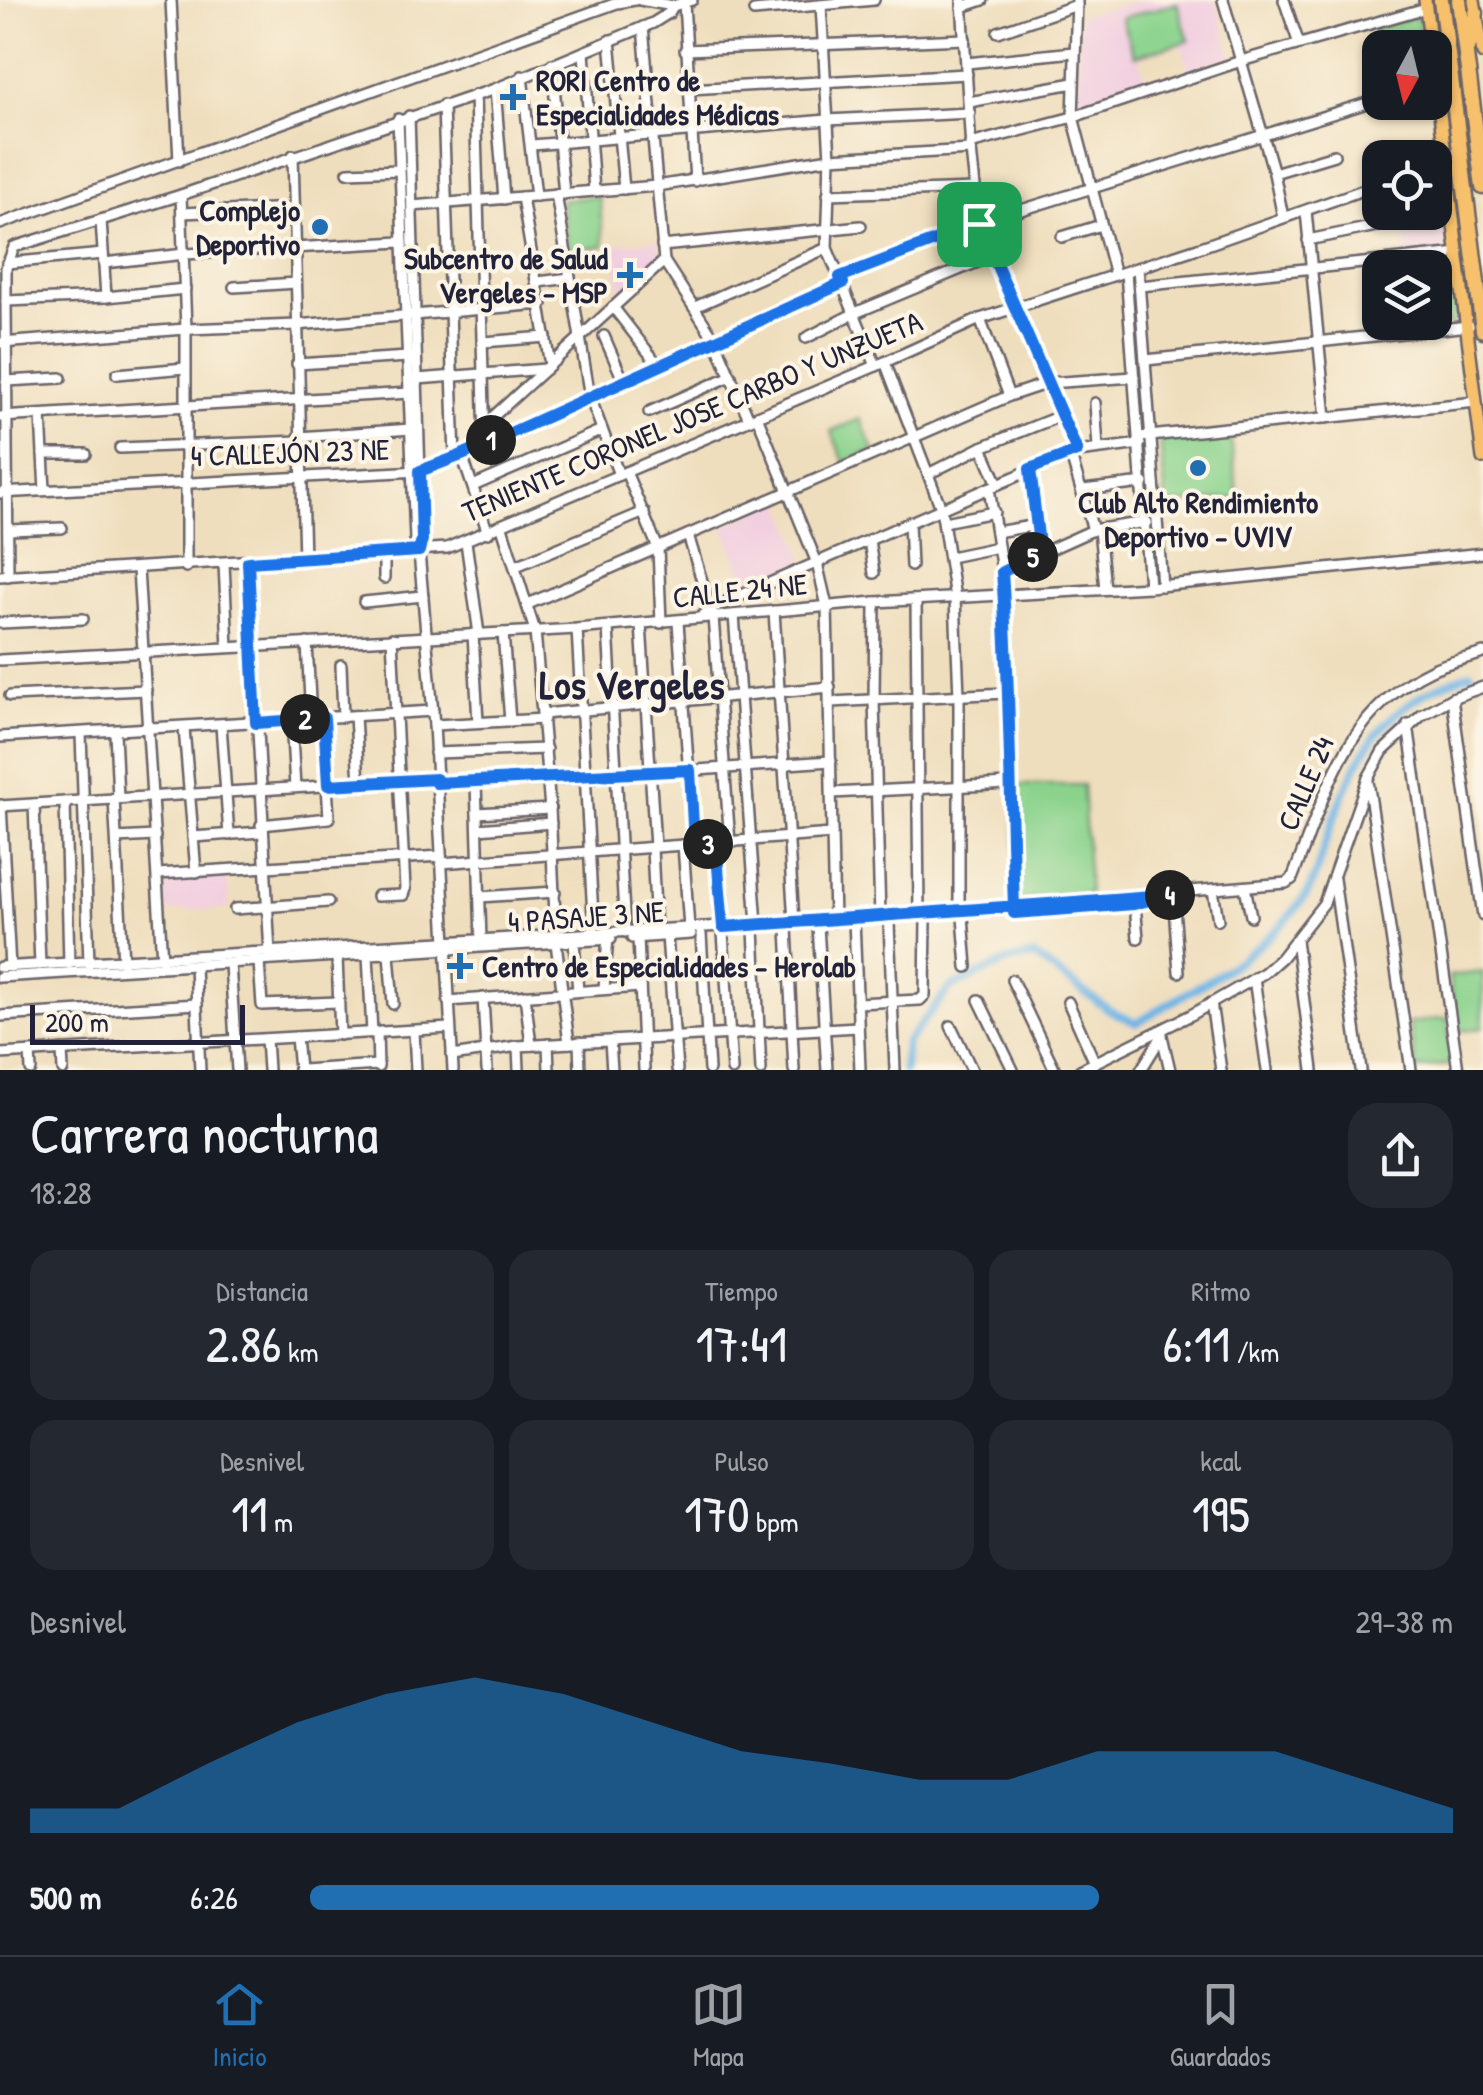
<!DOCTYPE html>
<html lang="es">
<meta charset="utf-8">
<style>
body{margin:0;font-family:"Patrick Hand",sans-serif;background:#242831;color:#f1f3f6;height:100vh;display:flex;flex-direction:column;font-size:38px;white-space:nowrap}
*{box-sizing:border-box;margin:0}
p{font-size:32px;color:#9ea1a6}
.icon{flex:none;width:55px;height:55px;fill:none;stroke:currentColor;stroke-width:2;stroke-linecap:round;stroke-linejoin:round}
.map{position:relative;height:1070px;overflow:hidden}
.sheet{display:flex;flex-direction:column;background:#171b24;flex:1}
.sheet>*{flex:none}
.needle{width:65px;rotate:187deg}
.controls{position:absolute;left:1362px;top:30px;display:grid;gap:20px}
.controls a{display:grid;place-items:center;width:90px;height:90px;border-radius:20px;background:#171b24;box-shadow:0 2px 8px #0004;font-size:50px}
.scale{position:absolute;left:30px;bottom:25px;width:215px;box-sizing:border-box;padding-left:10px;border:5px solid #22223b;border-top:0;font-size:28px;line-height:35px;white-space:nowrap;color:#22223b;-webkit-text-stroke:8px #fcf5e5;paint-order:stroke}
.pin{position:absolute;display:grid;place-items:center;width:85px;height:85px;color:#fff;margin:-42px;border-radius:20px;box-shadow:0 5px 15px #0006}
.km{position:absolute;width:50px;height:50px;margin:-25px;border-radius:50%;background:#222;color:#fff;font-size:28px;line-height:50px;text-align:center}
.round{display:grid;place-items:center;flex:none;width:105px;height:105px;border-radius:30px;background:#242831}
.summary{display:flex;align-items:center;justify-content:space-between;height:170px;padding:0 30px}
h1{font-size:55px;font-weight:600;line-height:75px}
.stats{display:grid;grid-template-columns:repeat(3,1fr);gap:15px;height:170px;padding:10px 30px}
.stats div{display:grid;align-content:center;border-radius:25px;background:#242831;text-align:center}
.stats b{font-size:50px;font-weight:600}
.stats small{font-size:28px;font-weight:400}
.stats p{font-size:28px}
.chart{height:280px;padding:20px 30px}
.chart p{display:flex;justify-content:space-between}
.chart svg{width:100%;height:180px;margin-top:10px;fill:#1f6fb2;opacity:.7}
ul{padding:0 30px;list-style:none;font-size:32px}
li{display:grid;grid-template-columns:160px 120px 1fr;align-items:center;height:75px}
li i{height:25px;border-radius:12px;background:#1f6fb2}
.menu{display:flex;justify-content:space-around;align-items:center;height:140px;border-top:2px solid #363941;background:#171b24;font-size:28px;color:#9ea1a6}
.menu a{display:grid;justify-items:center;gap:5px}
.menu .current{color:#1f6fb2}
.map>svg:first-child{display:block}
</style>
<div class="map">
<svg width="1483" height="1070" viewBox="0 0 1483 1070">
<rect width="100%" height="100%" fill="#fcf5e5"/>
<filter id="ink" filterUnits="userSpaceOnUse"><feTurbulence type="fractalNoise" baseFrequency=".01" numOctaves="2"/><feDisplacementMap in="SourceGraphic" scale="20" xChannelSelector="R" yChannelSelector="G"/><feConvolveMatrix kernelMatrix="1 2 1 2 8 2 1 2 1" color-interpolation-filters="sRGB"/></filter>
<filter id="wash" filterUnits="userSpaceOnUse"><feTurbulence type="fractalNoise" baseFrequency=".0048" numOctaves="4" result="noise"/><feDisplacementMap in="SourceGraphic" scale="40" xChannelSelector="R" yChannelSelector="G"/><feGaussianBlur stdDeviation="2.25" result="paint"/><feColorMatrix in="noise" values="0 0 0 0 0 0 0 0 0 0 0 0 0 0 0 0 0 1.4 0 .05"/><feComposite in="paint" operator="in"/></filter>
<g filter="url(#wash)">
<rect width="100%" height="100%" fill="#efdebd"/>
<g fill="#f2cfe0">
<path d="M1141,0h74l17,57 -43,13 -8,-25 -42,13 8,25 -70,21 3,-88z"/>
<path d="M1447,214l3,37 -44,4 -2,-30z"/>
<path d="M659,240l2,18 -40,34 -7,-47z"/>
<path d="M782,500l23,61 -57,25 -25,-59z"/>
<path d="M227,875l2,34 -64,2 -1,-23h6l-1,-10z"/>
</g>
<g fill="#8bd38d" stroke="#567a64" stroke-width="2.5">
<path d="M1177,3l12,38 -55,15 -13,-38z"/>
<path d="M1418,17l4,30 -42,1v10l-8,-29z"/>
<path d="M599,196l5,50 -36,5 -7,-51z"/>
<path d="M1454,259l8,64 -75,8 -1,-8 49,-1v-28l12,-1 -4,-33z"/>
<path d="M860,419l14,31 -30,12 -13,-31z"/>
<path d="M1230,433l8,65 -72,7 -6,-66z"/>
<path d="M1014,785h69l6,108 -72,7z"/>
<path d="M1483,972v56l-26,3 -8,-55z"/>
<path d="M1447,1018l7,46 -38,5 -7,-46z"/>
</g>
<g fill="none" stroke-linecap="round" stroke-linejoin="round">
<path stroke="#6fb4e5" stroke-width="8" d="M904,1070l2,-27 44,-55 58,-27 26,-5 75,54 27,13c61,-37 130,-68 170,-128 10,-16 15,-40 21,-58 33,-88 50,-130 144,-164"/>
</g>
</g>
<g filter="url(#ink)">
<g fill="none" stroke-linecap="round" stroke-linejoin="round">
<g stroke="#6a6468" stroke-width="14">
<g id="minor">
<path d="M171,0l8,161"/>
<path d="M640,0l33,6 19,-6"/>
<path d="M962,0l9,150 8,73 98,228"/>
<path d="M1077,0l-4,117 42,158"/>
<path d="M1223,0l51,173 9,44"/>
<path d="M1284,0l15,44"/>
<path d="M684,3l11,178"/>
<path d="M821,5l9,153 -3,90 49,118"/>
<path d="M962,7l21,-7"/>
<path d="M754,11l120,-11"/>
<path d="M643,27l21,234 51,79 34,79"/>
<path d="M998,32l79,-27"/>
<path d="M610,40l14,149"/>
<path d="M685,50l280,-11"/>
<path d="M584,52l10,139"/>
<path d="M967,63l107,-11"/>
<path d="M552,64l12,130"/>
<path d="M522,76l14,120"/>
<path d="M495,89l9,110"/>
<path d="M689,89l278,-15"/>
<path d="M475,95l10,348"/>
<path d="M969,102l105,-19"/>
<path d="M443,105l12,353"/>
<path d="M409,116l13,424 -3,12 15,173 19,345"/>
<path d="M398,119l17,421 4,10"/>
<path d="M970,144l103,-27 168,-56 185,-53"/>
<path d="M532,145l295,-25 143,-7"/>
<path d="M293,155l11,404"/>
<path d="M348,172l51,-2"/>
<path d="M1274,173l60,-18"/>
<path d="M556,194l34,203 29,78"/>
<path d="M828,194l147,-5"/>
<path d="M181,195l5,134v238"/>
<path d="M522,197l28,168"/>
<path d="M412,206l245,-20 173,-28 141,-8"/>
<path d="M1306,211l20,207"/>
<path d="M182,213l112,-5"/>
<path d="M101,220l5,77"/>
<path d="M0,224l617,-221 18,-3"/>
<path d="M1062,237l39,-12"/>
<path d="M1308,240l88,-18"/>
<path d="M662,246l199,-20"/>
<path d="M7,263l96,-9"/>
<path d="M104,263l81,-9 216,-12"/>
<path d="M1138,268l24,318"/>
<path d="M1126,272l23,315"/>
<path d="M840,277l139,-54 401,-124"/>
<path d="M538,282l32,-4"/>
<path d="M1140,286l319,-33"/>
<path d="M234,287l62,-4"/>
<path d="M6,301l100,-4 79,-8"/>
<path d="M613,307l46,59"/>
<path d="M695,307l132,-59"/>
<path d="M980,319l29,77"/>
<path d="M604,336l20,46"/>
<path d="M806,338l49,-25 137,-57"/>
<path d="M483,342l63,-5"/>
<path d="M1,343l185,-14 111,-4 245,-21"/>
<path d="M1146,360l323,-34"/>
<path d="M885,362l56,146 14,90 4,98v215"/>
<path d="M297,364l111,-7"/>
<path d="M117,374l68,-6"/>
<path d="M417,379l129,-10"/>
<path d="M6,381l55,-3"/>
<path d="M1095,403l3,45"/>
<path d="M649,412l82,-36"/>
<path d="M41,415l2,39h43"/>
<path d="M757,416l60,147 10,43 7,316"/>
<path d="M0,417l410,-24"/>
<path d="M485,424l179,-163"/>
<path d="M299,437l112,-8"/>
<path d="M1140,437l336,-35"/>
<path d="M982,447l16,37"/>
<path d="M120,448l179,-7"/>
<path d="M1070,453l23,77"/>
<path d="M43,454l2,36"/>
<path d="M462,455l26,78"/>
<path d="M1030,469l10,84"/>
<path d="M626,472l32,76 3,75"/>
<path d="M928,474l54,-27 78,-31"/>
<path d="M473,486l129,-56"/>
<path d="M989,488l13,83"/>
<path d="M1083,490l61,-7"/>
<path d="M0,493l420,-22 42,-16 381,-172"/>
<path d="M909,522l2,44"/>
<path d="M944,522l50,-10"/>
<path d="M502,527l33,104 15,178 6,128"/>
<path d="M1099,529l6,60"/>
<path d="M8,530l54,-2"/>
<path d="M996,532l41,-7"/>
<path d="M688,535l25,82 17,225"/>
<path d="M869,540l5,33"/>
<path d="M466,542l13,92"/>
<path d="M384,553v25"/>
<path d="M950,557l48,-10"/>
<path d="M249,562l21,392"/>
<path d="M224,564l4,83"/>
<path d="M516,566l128,-54"/>
<path d="M138,569l24,391"/>
<path d="M0,576l447,-28 438,-186 95,-43 221,-72 179,-63"/>
<path d="M8,576l-2,-275v-33l8,-21 167,-52 314,-106 158,-66 16,-10 4,-7"/>
<path d="M916,600l3,314"/>
<path d="M364,602l59,-6"/>
<path d="M875,602l-1,98 6,217"/>
<path d="M528,604l481,-208 39,-13 86,-6"/>
<path d="M774,611l20,311"/>
<path d="M734,615l23,309"/>
<path d="M702,616l10,-8 358,-155 70,-9"/>
<path d="M678,622l16,223"/>
<path d="M0,623l83,-4"/>
<path d="M641,624l14,223"/>
<path d="M608,627l17,305"/>
<path d="M577,629l17,305"/>
<path d="M503,633l7,88"/>
<path d="M473,634l5,88"/>
<path d="M307,643l4,76"/>
<path d="M0,660l577,-31 298,-27 274,-15 334,-34"/>
<path d="M341,665l2,52"/>
<path d="M10,696l136,-6"/>
<path d="M1452,698l31,218"/>
<path d="M831,702l175,-9"/>
<path d="M543,714l287,-27"/>
<path d="M355,716l4,67"/>
<path d="M291,720l4,67"/>
<path d="M221,725l8,110"/>
<path d="M434,725l110,-6"/>
<path d="M1408,725l50,345"/>
<path d="M184,728l12,144"/>
<path d="M115,732l3,66"/>
<path d="M81,734l8,229"/>
<path d="M0,737l433,-26"/>
<path d="M435,753l111,-4"/>
<path d="M1368,781l43,289"/>
<path d="M476,782l5,159"/>
<path d="M437,783l111,-3 283,-19"/>
<path d="M832,793l177,-9"/>
<path d="M114,799l9,163"/>
<path d="M65,802l4,162"/>
<path d="M34,804l6,161"/>
<path d="M1,805l9,162"/>
<path d="M0,806l436,-27"/>
<path d="M477,813l73,-4"/>
<path d="M261,825l68,-7 -6,-100"/>
<path d="M478,829l73,-6"/>
<path d="M193,837l68,-5"/>
<path d="M117,838l38,-2"/>
<path d="M716,843l7,84"/>
<path d="M683,845l6,83"/>
<path d="M652,848l4,82"/>
<path d="M441,863l391,-29"/>
<path d="M158,874l283,-18"/>
<path d="M1334,879l27,191"/>
<path d="M1245,887l6,29"/>
<path d="M1213,890l5,30"/>
<path d="M1169,895l4,-1 6,78"/>
<path d="M377,896l26,-1 2,-6 -13,-251"/>
<path d="M480,897l75,-5"/>
<path d="M1135,904l3,34"/>
<path d="M235,909l93,-7"/>
<path d="M1014,909l-12,-338 91,-41 54,-8"/>
<path d="M1021,913l128,-13"/>
<path d="M963,917l4,50"/>
<path d="M854,919l6,151"/>
<path d="M889,923l6,147"/>
<path d="M818,926l9,144"/>
<path d="M787,928l7,142"/>
<path d="M754,930l7,140"/>
<path d="M723,932l9,138"/>
<path d="M701,934l8,136"/>
<path d="M667,936l10,134"/>
<path d="M632,938l59,-4"/>
<path d="M638,938l6,132"/>
<path d="M1296,940l17,130"/>
<path d="M574,942l4,49"/>
<path d="M556,943l13,100"/>
<path d="M389,954l4,50"/>
<path d="M368,955l4,78"/>
<path d="M337,957l3,78"/>
<path d="M259,962l3,43 76,-3"/>
<path d="M230,964l7,106"/>
<path d="M195,966l5,104"/>
<path d="M0,967l880,-50 406,-34 6,-4c33,-82 52,-168 139,-209 16,-8 35,-11 52,-17"/>
<path d="M0,977l611,-38"/>
<path d="M1254,978l13,92"/>
<path d="M1012,980l43,90"/>
<path d="M604,989l4,-52"/>
<path d="M525,995l6,50"/>
<path d="M483,998l4,72"/>
<path d="M979,1000l34,70"/>
<path d="M448,1001l192,-14"/>
<path d="M1068,1002l27,61"/>
<path d="M857,1003l63,-3 5,-5 1,-76"/>
<path d="M1211,1003l10,67"/>
<path d="M0,1016l197,-12"/>
<path d="M951,1026l21,44"/>
<path d="M414,1031l2,39"/>
<path d="M377,1033l1,34"/>
<path d="M1162,1036l8,34"/>
<path d="M296,1037l3,33"/>
<path d="M266,1039l2,31"/>
<path d="M610,1041l2,29"/>
<path d="M579,1042l1,28"/>
<path d="M548,1044l1,26"/>
<path d="M518,1046l1,24"/>
<path d="M62,1050l1,20"/>
<path d="M30,1052l1,18"/>
<path d="M0,1054l450,-26"/>
<path d="M452,1056l66,-10 340,-19"/>
<path d="M302,1070l76,-5"/>
<path d="M1080,1070l111,-55 73,-42 17,-15 43,-55 44,-125 15,-27 39,-36 30,-17 31,-11"/>
<path d="M1141,1070l21,-34v-6"/>
</g>
</g>
<g stroke="#6a6468" stroke-width="16">
<g id="major">
<path d="M1425,0l6,48"/>
<path d="M1474,0l9,53"/>
<path d="M1435,74l48,384"/>
</g>
</g>
<g stroke="#6a6468" stroke-width="19">
<g id="highway">
<path d="M1441,0l42,330"/>
<path d="M1459,0l24,187"/>
<path d="M1469,45l7,-32"/>
</g>
</g>
<use href="#minor" stroke="#fff" stroke-width="9"/>
<use href="#major" stroke="#f7c06c" stroke-width="11"/>
<use href="#highway" stroke="#f7c06c" stroke-width="14"/>
</g>
</g>
<g fill="none" stroke-linecap="round" stroke-linejoin="round" filter="url(#ink)">
<g stroke="#fff" stroke-width="20">
<path id="route" d="M979,224l-139,53 3,6 -381,172 -42,16 2,69 -3,11 -171,11 8,161 68,-5 4,67 108,-6v4l254,-13 4,74 22,-1 7,84c150,-11 300,-20 450,-33l-39,10 -120,9v-6c-4,-111 -4,-224 -12,-335l38,-19 -10,-84 47,-18 -98,-227"/>
</g>
<use href="#route" stroke="#1a73e8" stroke-width="12"/>
</g>
<g fill="#1f6fb2" stroke="#fcf5e5" stroke-width="4">
<path d="M508 82h10v10h10v10h-10v10h-10v-10h-10v-10h10z"/>
<circle cx="320" cy="227" r="10"/>
<path d="M625 260h10v10h10v10h-10v10h-10v-10h-10v-10h10z"/>
<circle cx="1198" cy="468" r="10"/>
<path d="M455 951h10v10h10v10h-10v10h-10v-10h-10v-10h10z"/>
</g>
<g text-anchor="middle" dominant-baseline="central" stroke-width="8" stroke-linejoin="round" paint-order="stroke">
<g font-size="30" font-weight="bold" fill="#22223b" stroke="#fcf5e5" text-anchor="start">
<text x="536" y="80">RORI Centro de<tspan x="536" dy="34">Especialidades Médicas</tspan></text>
<text x="300" y="210" text-anchor="end">Complejo<tspan x="300" dy="34">Deportivo</tspan></text>
<text x="608" y="258" text-anchor="end">Subcentro de Salud<tspan x="608" dy="34">Vergeles - MSP</tspan></text>
<text x="1198" y="502" text-anchor="middle">Club Alto Rendimiento<tspan x="1198" dy="34">Deportivo - UVIV</tspan></text>
<text x="482" y="966">Centro de Especialidades - Herolab</text>
</g>
<g font-size="30" fill="#22223b" stroke="#fcf5e5">
<text transform="translate(692 416) rotate(-23)">TENIENTE CORONEL JOSE CARBO Y UNZUETA</text>
<text transform="translate(290 452) rotate(-2)">4 CALLEJÓN 23 NE</text>
<text transform="translate(740 590) rotate(-6)">CALLE 24 NE</text>
<text transform="translate(1305 783) rotate(-67)">CALLE 24</text>
<text transform="translate(586 916) rotate(-4)">4 PASAJE 3 NE</text>
</g>
<g font-size="40" font-weight="bold" fill="#22223b" stroke="#fcf5e5">
<text x="632" y="684">Los Vergeles</text>
</g>
</g>
</svg>
<div class="controls">
<a><svg class="needle" viewBox="-14 -14 28 28"><path d="M0-13l5 13h-10z" fill="#e53935"/><path d="M0 13l5-13h-10z" fill="#9ea1a6"/></svg></a>
<a><svg class="icon" aria-label="locate" viewBox="0 0 24 24"><circle cx="12" cy="12" r="6"/><path d="M12 2v4M12 18v4M2 12h4M18 12h4"/></svg></a>
<a><svg class="icon" aria-label="layers" viewBox="0 0 24 24"><path d="M12 4l9 5-9 5-9-5zM3 14l9 5 9-5"/></svg></a>
</div>
<div class="scale">200 m</div>
<div class="pin" style="left:979px;top:224px;background:#1e9e55"><svg class="icon" aria-label="arrive" viewBox="0 0 24 24"><path d="M6 21V4h12l-3 4 3 4H6"/></svg></div>
<b class="km" style="left:491px;top:440px">1</b>
<b class="km" style="left:305px;top:719px">2</b>
<b class="km" style="left:708px;top:844px">3</b>
<b class="km" style="left:1170px;top:895px">4</b>
<b class="km" style="left:1033px;top:557px">5</b>
</div>
<section class="sheet">
<div class="summary"><div><h1>Carrera nocturna</h1><p>18:28</p></div><a class="round"><svg class="icon" aria-label="share" viewBox="0 0 24 24"><path d="M12 15V3M7 8l5-5 5 5M5 13v7h14v-7"/></svg></a></div>
<div class="stats">
<div><p>Distancia</p><b>2.86<small> km</small></b></div>
<div><p>Tiempo</p><b>17:41</b></div>
<div><p>Ritmo</p><b>6:11<small> /km</small></b></div>
</div>
<div class="stats">
<div><p>Desnivel</p><b>11<small> m</small></b></div>
<div><p>Pulso</p><b>170<small> bpm</small></b></div>
<div><p>kcal</p><b>195</b></div>
</div>
<div class="chart"><p><span>Desnivel</span>29–38 m</p>
<svg viewBox="0 0 160 44" preserveAspectRatio="none"><path d="M0 44V38L10 38L20 27L30 17L40 10L50 6L60 10L70 17L80 24L90 27L100 31L110 31L120 24L130 24L140 24L150 31L160 38V44z"/></svg>
</div>
<ul>
<li><b>500 m</b>6:26<i style="width:69%"></i></li>
</ul>
</section>
<nav class="menu">
<a class="current"><svg class="icon" aria-label="home" viewBox="0 0 24 24"><path d="M3 11l9-7 9 7M6 9v11h12V9"/></svg>Inicio</a>
<a><svg class="icon" aria-label="map" viewBox="0 0 24 24"><path d="M3 6l6-2 6 2 6-2v14l-6 2-6-2-6 2zM9 4v14M15 6v14"/></svg>Mapa</a>
<a><svg class="icon" aria-label="saved" viewBox="0 0 24 24"><path d="M7 4h10v16l-5-4-5 4z"/></svg>Guardados</a>
</nav>
